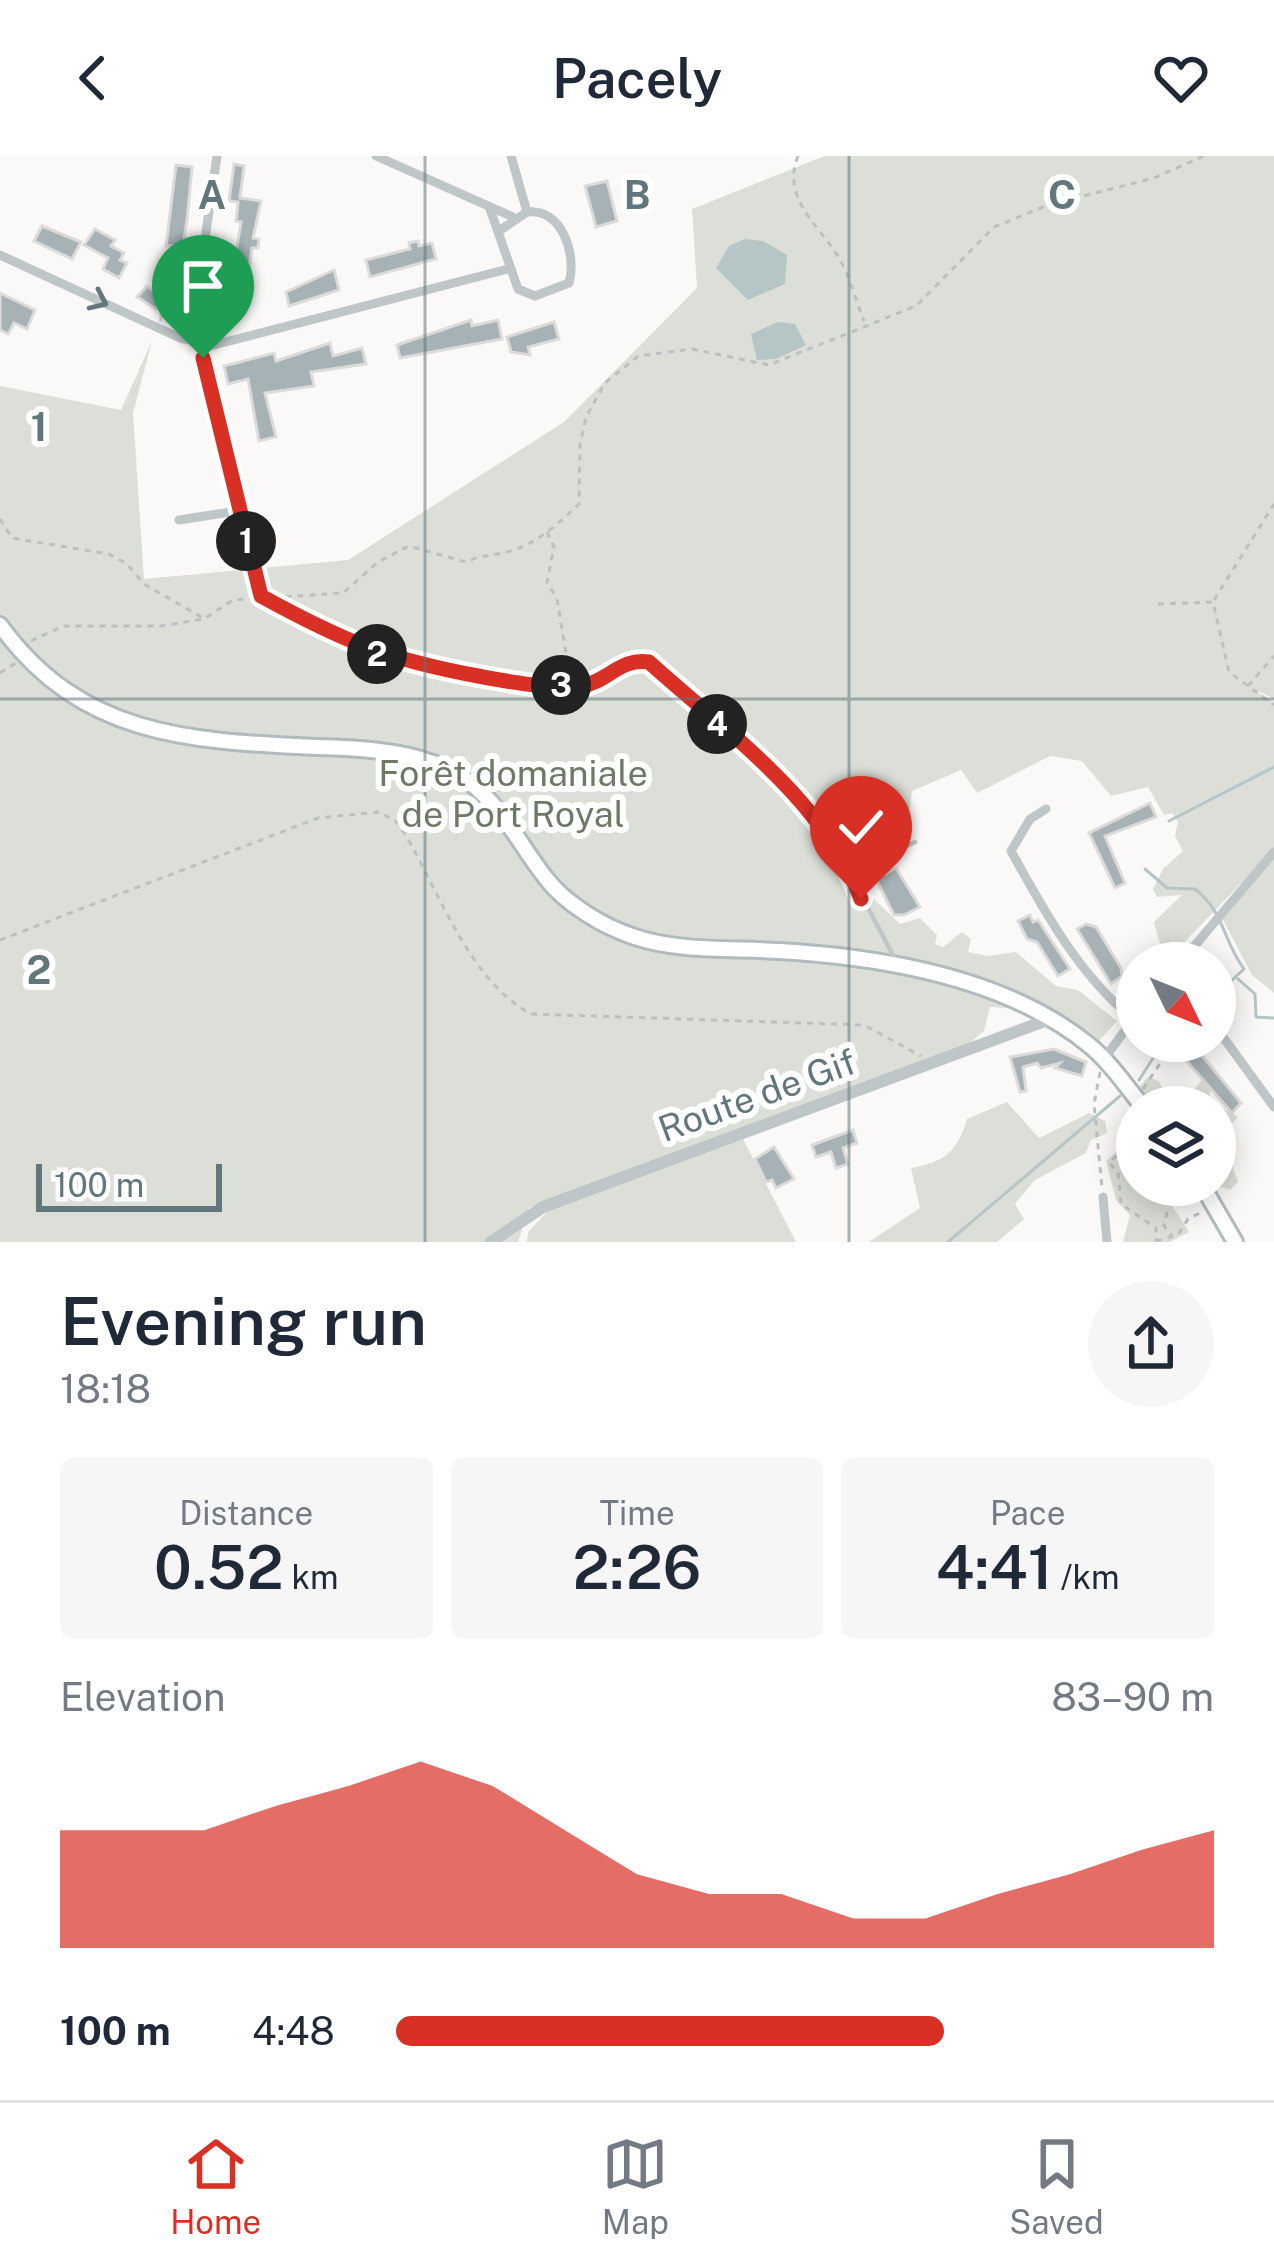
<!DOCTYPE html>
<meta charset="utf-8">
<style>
body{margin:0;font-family:"Public Sans",sans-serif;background:#f6f6f7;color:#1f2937;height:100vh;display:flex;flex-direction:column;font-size:45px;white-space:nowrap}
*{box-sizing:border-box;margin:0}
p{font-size:39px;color:#747a83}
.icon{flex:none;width:66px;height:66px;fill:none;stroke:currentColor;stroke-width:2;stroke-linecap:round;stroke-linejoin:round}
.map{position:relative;height:1086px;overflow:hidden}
.side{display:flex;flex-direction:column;background:#fff;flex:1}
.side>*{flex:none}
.needle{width:78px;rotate:133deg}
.tools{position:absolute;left:1116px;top:786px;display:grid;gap:24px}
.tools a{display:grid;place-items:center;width:120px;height:120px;border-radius:50%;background:#fff;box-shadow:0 6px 30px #0003;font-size:60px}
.scale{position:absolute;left:36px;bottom:30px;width:186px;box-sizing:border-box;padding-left:12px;border:6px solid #61777c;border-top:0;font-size:33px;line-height:42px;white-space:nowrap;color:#61777c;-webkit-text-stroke:9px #fff;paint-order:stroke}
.pin{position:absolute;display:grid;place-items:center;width:102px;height:102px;color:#fff;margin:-123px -51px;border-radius:50% 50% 50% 0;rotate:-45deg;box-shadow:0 0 12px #0007}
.pin .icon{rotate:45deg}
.km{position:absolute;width:60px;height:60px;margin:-30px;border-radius:50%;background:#222;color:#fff;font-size:33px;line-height:60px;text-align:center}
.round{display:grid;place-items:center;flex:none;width:126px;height:126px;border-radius:63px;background:#f6f6f7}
.head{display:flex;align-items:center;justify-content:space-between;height:204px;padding:0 60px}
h1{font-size:66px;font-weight:600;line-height:90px}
.stats{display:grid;grid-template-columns:repeat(3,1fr);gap:18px;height:204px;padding:12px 60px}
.stats div{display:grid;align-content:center;border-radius:12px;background:#f6f6f7;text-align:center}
.stats b{font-size:60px;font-weight:600}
.stats small{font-size:33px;font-weight:400}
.stats p{font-size:33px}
.chart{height:336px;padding:24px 60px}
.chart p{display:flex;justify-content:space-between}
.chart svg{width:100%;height:216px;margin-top:12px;fill:#d93025;opacity:.7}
ul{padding:0 60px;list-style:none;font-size:39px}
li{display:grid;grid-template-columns:192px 144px 1fr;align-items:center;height:90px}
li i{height:30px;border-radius:15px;background:#d93025}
header{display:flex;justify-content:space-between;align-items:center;height:156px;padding:0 60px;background:#fff;font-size:54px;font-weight:600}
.menu{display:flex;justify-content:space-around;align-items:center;height:168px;border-top:3px solid #e0e1e3;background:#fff;font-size:33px;color:#747a83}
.menu a{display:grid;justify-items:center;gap:6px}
.menu .active{color:#d93025}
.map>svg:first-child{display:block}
</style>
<header><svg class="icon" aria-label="back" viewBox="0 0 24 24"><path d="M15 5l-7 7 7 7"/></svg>Pacely<svg class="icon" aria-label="heart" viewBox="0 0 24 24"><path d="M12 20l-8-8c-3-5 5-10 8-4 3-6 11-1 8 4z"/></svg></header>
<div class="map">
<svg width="1274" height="1086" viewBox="0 0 1274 1086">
<rect width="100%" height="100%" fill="#faf9f8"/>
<g fill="#dbdfd7">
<path d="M825,0h449v543l-27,-13 27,16v147l-103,107 -10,-9 -7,-25 28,-27 -25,2 -4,-8 10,-20 20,-18 -8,-15 3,-14 -6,-9 -8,2 -16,-28 -37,9 -29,-35 -32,-5 -73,37 -16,-23 -49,21 -5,37 -54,30v21l47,45 20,-6 17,17 -2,9 8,3 19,-15 9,7 -3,13 20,4 28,-4 40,34 22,4 39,31 -18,20 -45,-30 -64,-4 -6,24 -18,15 -437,162 -11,34h-518v-856l121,24 31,-69 -19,72 11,166 204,-19 216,-138 133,-134 -5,-79z"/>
<path d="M1274,702v135l-22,-18 -30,-57z"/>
<path d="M1148,921l11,4 6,14 24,1 14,-18 8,9 -2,14 29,16 -17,18 17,47 -8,8 -15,-5v-78h-58l-20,-17z"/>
<path d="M1007,946l32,36 50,-25 16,8 2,12 -16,7 -5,13 -51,27 -20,24 9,15 -27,23h-128l51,-34 -9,-40c34,-6 46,-16 56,-49z"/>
<path d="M743,983l53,103h-269l1,-10 19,-20z"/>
<path d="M1123,989l14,10v30h22l30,47 -19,10h-47l7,-27 -14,-15 -10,-39z"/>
</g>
<g fill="#b6c6c7">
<path d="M745,83l18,2 24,14 -2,29 -37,16 -32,-32 13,-22z"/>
<path d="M778,166l17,2 11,21 -30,14 -19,1 -6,-26z"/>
</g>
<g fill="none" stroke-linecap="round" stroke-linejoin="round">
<g stroke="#b6c6c7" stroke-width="3">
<path d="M1169,665l105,-54"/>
<path d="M1145,713l22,19 28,1c29,22 29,54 49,80l-29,27"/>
<path d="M1238,823l17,15 1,23 18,1"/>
<path d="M1139,924l25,-39"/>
<path d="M948,1086l172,-146"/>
</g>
</g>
<g fill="#a6b2b5" stroke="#dcdbda" stroke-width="3">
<path d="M234,8l10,2 -4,32 21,3 -8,37 6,1 -1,9h-6l-3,20 -15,-2 7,-44 -5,-1 2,-19 -9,-1z"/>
<path d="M176,9l16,2 -5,53 -4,25 -17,1z"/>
<path d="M607,25l10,40 -21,6 -11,-41z"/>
<path d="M42,70l39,16 -9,17 -38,-18z"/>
<path d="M95,73l20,11 -4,6 13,7 -4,7 7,3 -8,15 -16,-9 5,-11 -24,-13z"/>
<path d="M418,85l1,5 13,-3 4,16 -66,18 -4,-17 44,-11 -1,-6z"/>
<path d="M334,114l5,20 -50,16 -3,-14z"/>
<path d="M166,116l14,2 1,17 -20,28 1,-17 -6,7 -19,-12 10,-11 16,13z"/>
<path d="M0,137l35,17 -8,19 -13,-6 -6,11 -8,-4z"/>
<path d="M471,164l1,6 26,-6 4,19 -102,19 -3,-13z"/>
<path d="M554,166l5,17 -31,8 2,8 -19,-3 -4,-15z"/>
<path d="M330,187l3,13 29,-8 4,16 -55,8 3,14 -49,7 11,44 -17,4 -11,-62 -20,5 -4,-18 50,-13 2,8z"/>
<path d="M1150,647l6,14 -51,19 20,47 -10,5 -26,-55z"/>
<path d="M896,712l24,39 -16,8h-10l-18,-36z"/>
<path d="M1030,759l3,7 5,-2 32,49 -12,7 -21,-34 -10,-3 -9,-18z"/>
<path d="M1086,768l10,3 25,41 1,8 -11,8 -34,-55z"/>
<path d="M1196,892l45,55 -9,10 -47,-54z"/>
<path d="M1054,893l32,13 -4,14 -27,-8 5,-5 -19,5 -4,-5 -14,4 3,24 -6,1 -10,-35z"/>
<path d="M853,974l4,13 -14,5 5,16 -12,4 -5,-16 -15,5 -4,-12z"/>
<path d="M774,991l20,32 -18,9 -4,-8 -6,2 -11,-23z"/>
</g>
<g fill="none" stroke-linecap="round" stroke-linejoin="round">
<g stroke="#b1babd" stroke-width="20">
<g id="secondary">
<path d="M0,469c81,112 190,116 316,122 39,1 81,3 117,16 61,22 77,69 112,114 20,27 59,50 90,60 45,15 98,11 145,14 102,6 227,27 309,94 21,17 37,41 54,62"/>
<path d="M1202,1029l33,57"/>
</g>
</g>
<g stroke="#bcc0c2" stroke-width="3" stroke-dasharray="6 6" stroke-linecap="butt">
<path d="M798,0c-17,43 21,69 41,102 11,19 17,43 25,63"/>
<path d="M0,363l12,19 97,16 18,10 17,20 59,34"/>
<path d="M547,376l7,15 -7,35 10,17 14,84"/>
<path d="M254,411l6,26"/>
<path d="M267,443c85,46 170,83 269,84 15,0 31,5 46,3 25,-4 39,-29 67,-24l145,131 55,79"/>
<path d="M1214,444l60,-96"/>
<path d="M1158,448l55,-2 16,70 45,33"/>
<path d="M31,485l32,-15h97l44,-7 29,-19 110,-7 35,-31 31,-16 57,16c16,-8 31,-6 48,-12 26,-9 46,-28 65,-46l1,-60 6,-27 19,-34 33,-27 54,-7 77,16 147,-59 78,-79 54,-22 106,-27 50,-22"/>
<path d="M0,517l16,-10"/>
<path d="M1248,530l26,-30"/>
<path d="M0,784l318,-122 62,-6 18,11c39,60 67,155 133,191l333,11 57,31"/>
<path d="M1100,916l-6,32 8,84"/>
<path d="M1143,933l32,-48"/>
<path d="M1137,1009l-18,-11 -10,8 9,11 3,31 35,24v13"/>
<path d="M1149,1029l20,18 -5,23 8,10"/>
<path d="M1156,1085l22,-6 10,-16 12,-6"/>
</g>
<path stroke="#bfc6c8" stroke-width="4.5" d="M897,807l-44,-84 9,-11 53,-26"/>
<g stroke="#bfc6c8" stroke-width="9">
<path d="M217,0l-23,159 57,240"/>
<path d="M376,0l137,61"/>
<path d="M511,0l16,56"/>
<path d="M490,53l28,80 17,7 34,-13c8,-29 -7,-75 -42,-71l-28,19"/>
<path d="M0,99l180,83 34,7 294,-76"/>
<path d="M179,364l58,-9"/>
<path d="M1046,653l-16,10 -19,32c33,60 68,124 122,168"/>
<path d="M1180,807l94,-111"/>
<path d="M1215,870l59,81"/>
<path d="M1104,903l33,-45"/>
<path d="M1103,1041l4,45"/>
</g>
<path stroke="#bfc6c8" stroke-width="12" d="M491,1086l52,-35 507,-188"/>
<use href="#secondary" stroke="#fff" stroke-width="14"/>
</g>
<defs><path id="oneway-chevron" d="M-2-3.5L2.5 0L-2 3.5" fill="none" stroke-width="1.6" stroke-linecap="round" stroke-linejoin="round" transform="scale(3)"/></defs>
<use stroke="#61777c" href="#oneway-chevron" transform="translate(99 145) rotate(25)"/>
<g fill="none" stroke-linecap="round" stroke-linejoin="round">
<g stroke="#fff" stroke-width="24">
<path id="route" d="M203,202l58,238c82,45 125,63 217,80 33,6 69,13 103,10 25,-3 40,-29 68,-24 77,70 174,136 212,237"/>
</g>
<use href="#route" stroke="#d93025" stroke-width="15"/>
</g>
<path fill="none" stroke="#61777c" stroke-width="3" stroke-opacity="0.55" d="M425,0v1086M849,0v1086M0,543h1274"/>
<g text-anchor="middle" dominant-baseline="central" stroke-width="12" stroke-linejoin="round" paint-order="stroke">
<g font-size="36" fill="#6e7a65" stroke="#fff">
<text x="513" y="617">Forêt domaniale<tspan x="513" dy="41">de Port Royal</tspan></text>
</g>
<g font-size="36" fill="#61777c" stroke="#fff">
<text transform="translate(757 939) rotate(-20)">Route de Gif</text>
</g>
</g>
<g font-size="39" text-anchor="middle" font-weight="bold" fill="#61777c" stroke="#fff" stroke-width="12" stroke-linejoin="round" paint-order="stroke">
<text x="212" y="53">A</text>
<text x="637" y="53">B</text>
<text x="1062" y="53">C</text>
<text x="39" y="285">1</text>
<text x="39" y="828">2</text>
</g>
</svg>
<div class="tools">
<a><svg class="needle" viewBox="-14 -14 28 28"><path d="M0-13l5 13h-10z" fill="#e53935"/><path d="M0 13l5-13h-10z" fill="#747a83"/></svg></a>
<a><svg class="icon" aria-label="layers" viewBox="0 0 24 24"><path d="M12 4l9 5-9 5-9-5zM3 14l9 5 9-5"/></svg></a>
</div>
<div class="scale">100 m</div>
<div class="pin" style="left:203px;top:202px;background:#1e9e55"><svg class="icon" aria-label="arrive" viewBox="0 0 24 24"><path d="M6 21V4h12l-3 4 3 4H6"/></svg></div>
<div class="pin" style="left:861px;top:743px;background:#d93025"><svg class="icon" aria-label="check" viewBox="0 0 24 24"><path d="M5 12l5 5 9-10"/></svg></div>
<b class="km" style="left:246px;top:385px">1</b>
<b class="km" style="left:377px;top:498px">2</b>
<b class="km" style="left:561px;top:529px">3</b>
<b class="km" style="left:717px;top:568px">4</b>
</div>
<section class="side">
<div class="head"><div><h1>Evening run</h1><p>18:18</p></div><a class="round"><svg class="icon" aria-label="share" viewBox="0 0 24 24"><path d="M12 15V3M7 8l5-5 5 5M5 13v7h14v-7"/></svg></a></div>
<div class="stats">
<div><p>Distance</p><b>0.52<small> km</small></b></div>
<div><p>Time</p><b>2:26</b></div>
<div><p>Pace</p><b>4:41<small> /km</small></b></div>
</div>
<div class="chart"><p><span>Elevation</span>83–90 m</p>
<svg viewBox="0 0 160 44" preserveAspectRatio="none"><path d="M0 44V20L10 20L20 20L30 15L40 11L50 6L60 11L70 20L80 29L90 33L100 33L110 38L120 38L130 33L140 29L150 24L160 20V44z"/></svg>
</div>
<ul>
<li><b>100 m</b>4:48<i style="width:67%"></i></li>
</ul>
</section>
<nav class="menu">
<a class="active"><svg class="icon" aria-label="home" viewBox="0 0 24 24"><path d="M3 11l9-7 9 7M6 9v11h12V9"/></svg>Home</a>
<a><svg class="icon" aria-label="map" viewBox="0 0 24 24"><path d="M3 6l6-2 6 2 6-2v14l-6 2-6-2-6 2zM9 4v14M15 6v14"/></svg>Map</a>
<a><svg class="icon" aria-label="saved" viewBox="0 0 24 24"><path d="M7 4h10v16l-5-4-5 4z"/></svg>Saved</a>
</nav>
